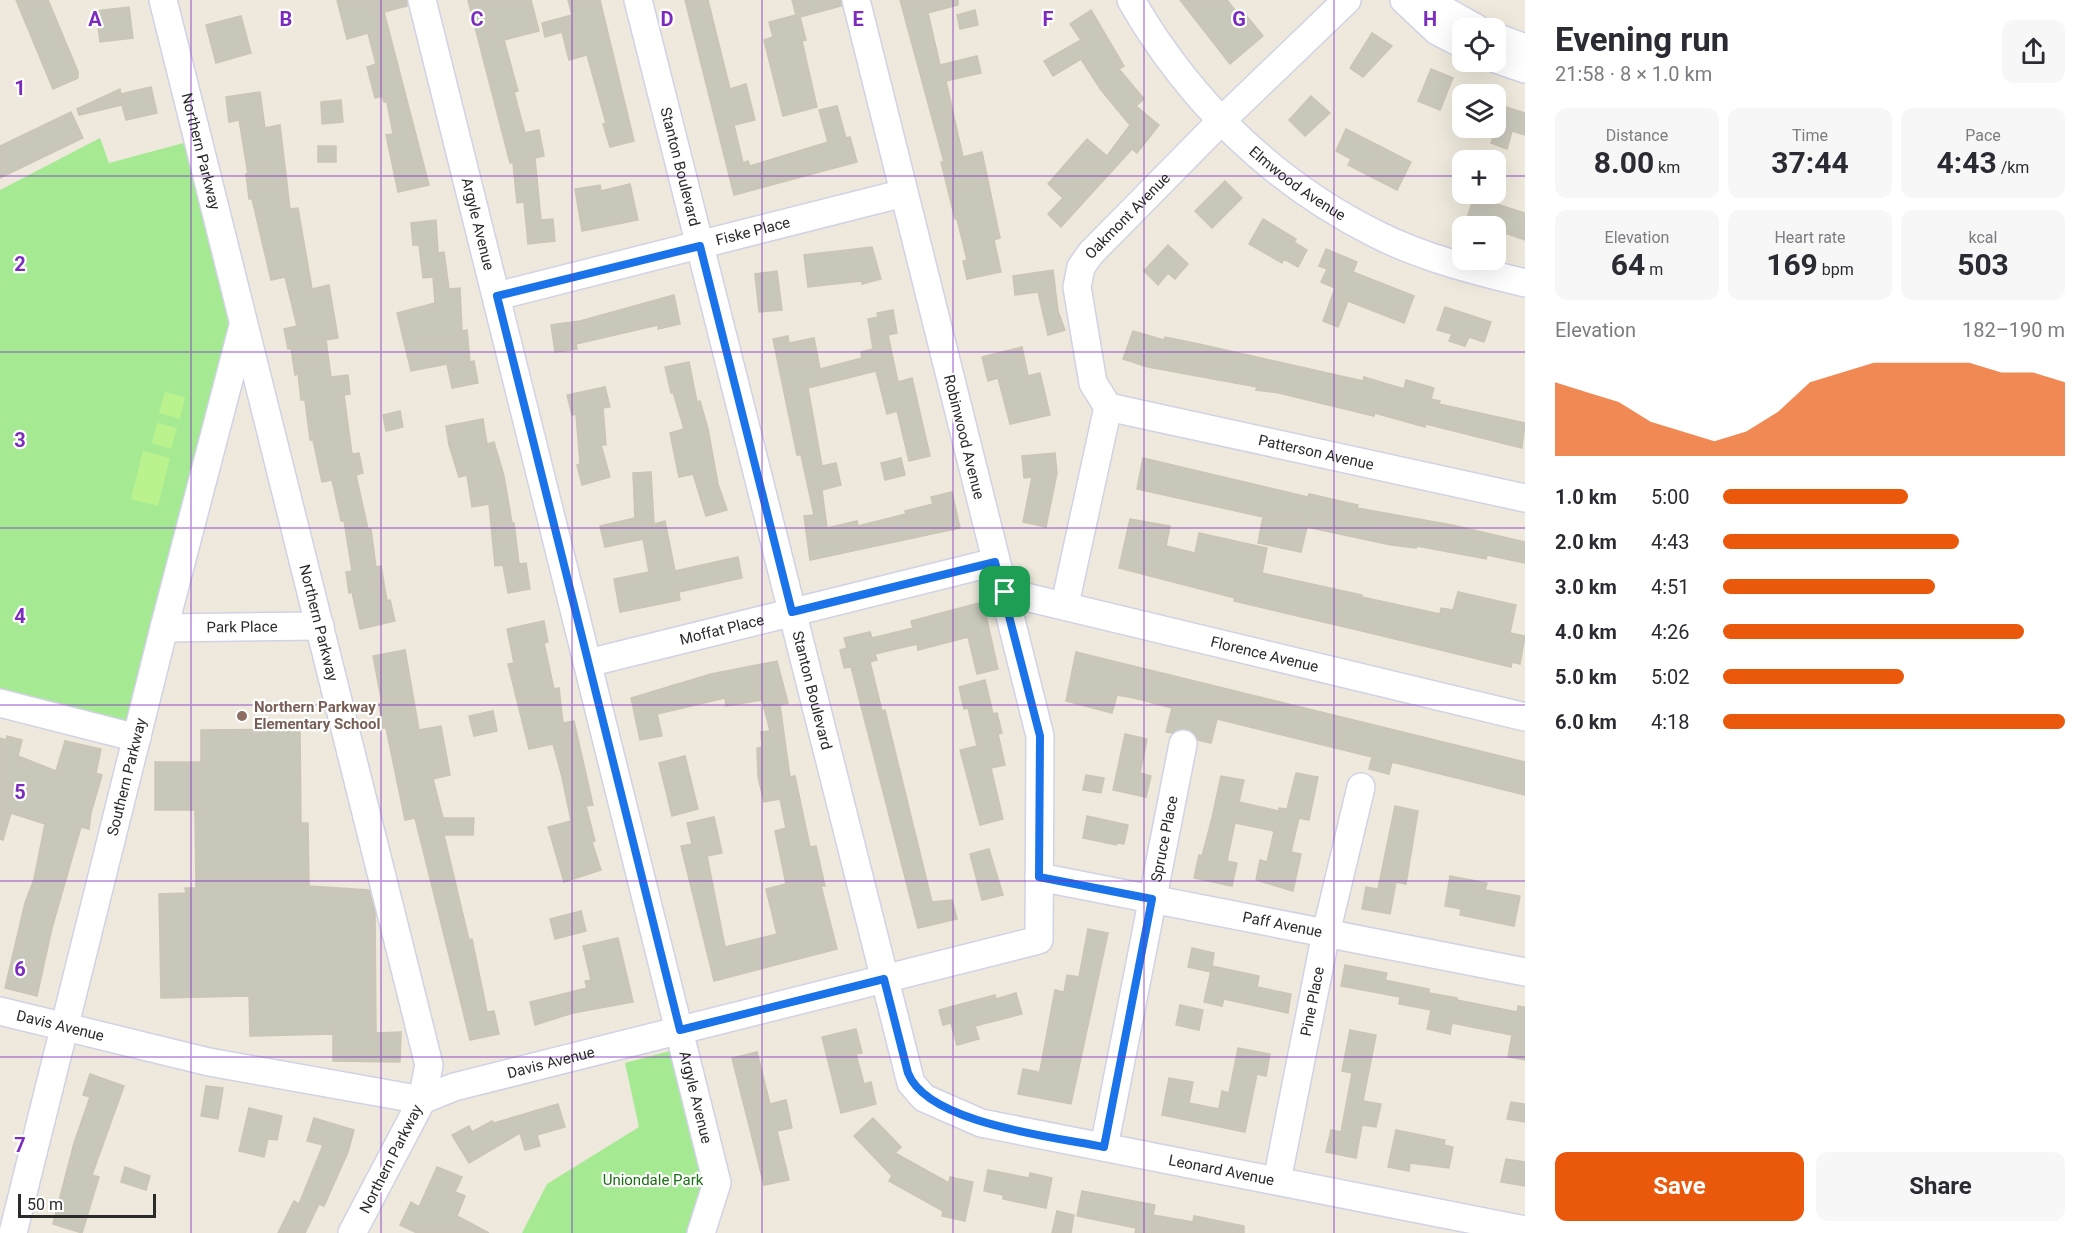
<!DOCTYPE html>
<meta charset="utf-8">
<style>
body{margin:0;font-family:Roboto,sans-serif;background:#f7f7f7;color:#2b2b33;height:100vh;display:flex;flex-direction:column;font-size:22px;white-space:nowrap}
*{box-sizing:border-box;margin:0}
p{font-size:20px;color:#7c7c81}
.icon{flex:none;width:33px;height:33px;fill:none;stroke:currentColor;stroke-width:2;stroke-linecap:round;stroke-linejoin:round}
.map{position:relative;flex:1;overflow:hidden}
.sheet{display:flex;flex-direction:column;background:#fff;width:570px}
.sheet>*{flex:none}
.fabs{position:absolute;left:1452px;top:18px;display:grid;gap:12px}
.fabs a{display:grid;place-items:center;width:54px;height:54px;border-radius:12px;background:#fff;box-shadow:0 6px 24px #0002;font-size:30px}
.scale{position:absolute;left:18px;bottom:15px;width:138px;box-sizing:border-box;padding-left:6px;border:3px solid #2b2b2b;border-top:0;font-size:16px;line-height:21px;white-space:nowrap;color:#2b2b2b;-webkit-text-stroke:4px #fff;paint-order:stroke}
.pin{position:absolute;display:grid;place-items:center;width:51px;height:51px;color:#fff;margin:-26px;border-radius:12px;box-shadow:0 3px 9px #0006}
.round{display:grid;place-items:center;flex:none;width:63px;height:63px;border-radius:12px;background:#f7f7f7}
.head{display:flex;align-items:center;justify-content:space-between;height:102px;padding:0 30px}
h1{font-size:33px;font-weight:700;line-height:45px}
.stats{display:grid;grid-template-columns:repeat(3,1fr);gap:9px;height:102px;padding:6px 30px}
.stats div{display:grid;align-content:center;border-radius:12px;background:#f7f7f7;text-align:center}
.stats b{font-size:30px;font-weight:700}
.stats small{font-size:16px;font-weight:400}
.stats p{font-size:16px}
.chart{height:168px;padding:12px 30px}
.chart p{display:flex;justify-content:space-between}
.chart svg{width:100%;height:108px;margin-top:6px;fill:#ea580c;opacity:.7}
.cta{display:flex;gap:12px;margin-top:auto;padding:12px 30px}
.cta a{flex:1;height:69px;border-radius:12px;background:#ea580c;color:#fff;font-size:24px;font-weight:700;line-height:69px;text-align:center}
.cta a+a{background:#f7f7f7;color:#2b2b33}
ul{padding:0 30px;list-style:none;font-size:20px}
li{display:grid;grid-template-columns:96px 72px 1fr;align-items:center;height:45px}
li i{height:15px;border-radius:8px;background:#ea580c}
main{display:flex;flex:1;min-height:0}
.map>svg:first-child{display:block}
</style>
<main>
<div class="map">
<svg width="1525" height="1233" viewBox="0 0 1525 1233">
<rect width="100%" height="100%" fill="#eee9dc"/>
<g fill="#a5ea93">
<path d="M100,138l9,25 86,-23 43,191 -101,407 -137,-35v-513z"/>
<path d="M670,1051l6,3 32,120 -15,59h-171l25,-49 92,-57 -14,-64z"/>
</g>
<g fill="#baf28e">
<path d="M165,392l20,5 -5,22 -21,-6z"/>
<path d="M157,423l20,5 -6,21 -19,-6z"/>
<path d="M143,451l27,7 -12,48 -27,-7z"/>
</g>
<g fill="#c9c7ba" stroke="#cac5b5" stroke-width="1.5">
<path d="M16,0h32l30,72v6l-25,11z"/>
<path d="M337,0h70v6l-23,6 45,173 -31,7 -12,-57 7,-1 -6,-32h-3l-2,-6 -7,2 -8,-31 9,-3 -8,-31 -21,6z"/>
<path d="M468,0h63l8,31 -35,9 14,51 -4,1 11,41 14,-3 5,26 -9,2 6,62 12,-1 2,22 -27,3 -4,-42 -7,1 -4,-40h-3z"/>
<path d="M568,0h32l34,141 -24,6 -7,-23 3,-1 -19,-68 -18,5 -7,-28 -17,5 -3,-14 30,-8z"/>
<path d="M685,0h23l22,89 16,-5 9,36 -21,5 9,38 5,-2 2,5 78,-24 -9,-32 18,-4 9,32 4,-1 7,25 -123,33z"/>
<path d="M792,0h49v6l-41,11 6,23 -4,1 15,66 -34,9 -19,-76 9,-3 -4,-15 27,-7z"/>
<path d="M900,0h58v5l-30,8 12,52 37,-9 4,17 -35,8 17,76 19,-5 18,86 -6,2 7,32 -34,7 -4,-18 4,-1 -10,-41h-2l-14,-57h3z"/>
<path d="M1180,0h47l15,19 4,-4 17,21 -33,28z"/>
<path d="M129,7l4,31 -33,4 -4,-31z"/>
<path d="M975,10l3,15 -18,4 -3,-14z"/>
<path d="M1091,10l33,56 -5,3 25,30 -8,7 23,19 -22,28 -5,-4 -71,78 -13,-13 15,-16 -15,-14 39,-45 20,17 23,-31 -29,-35 -20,-31 -28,17 -9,-15 37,-21 -11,-16z"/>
<path d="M241,16l10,37 -35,10 -10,-38z"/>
<path d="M1372,33l20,13 -29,31 -13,-9z"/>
<path d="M1431,69l22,9 -13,32 -22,-9z"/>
<path d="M151,87l6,26 -31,7 -4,-15 -43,10 -2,-6 43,-20 1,5z"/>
<path d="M260,92l5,36 15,-3 10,84 8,-1 14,81 17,-4 9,53 -12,2 5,37 17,-2 2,19 -6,1 8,59 7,-1 4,20 -7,2 12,54h3l5,38 5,-1 6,35 3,-1 5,21 -35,8 -8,-37 -3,1 -3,-21 6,-1 -8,-50h-3l-9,-41 -10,2 -9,-42h-3l-5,-40h-4l-3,-26 -3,1 -4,-27 -3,1 -4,-20 13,-3 -12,-49 -14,3 -19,-81h-3l-3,-25h2l-9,-54 -10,2 -3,-25z"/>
<path d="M1311,96l19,17 -25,23 -16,-16z"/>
<path d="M341,100l2,22 -21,2 -1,-22z"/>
<path d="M1503,106l22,7v22l-13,-4 -5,18 -16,-6z"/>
<path d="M71,112l12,26 -83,40v-32z"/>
<path d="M1346,129l65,33 -14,28 -49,-25 3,-6 -15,-8z"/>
<rect x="318" y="146" width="18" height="16"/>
<path d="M1225,181l17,17 -30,30 -17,-17z"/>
<path d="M630,184l8,36 -56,11 -7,-42 25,-4 1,6z"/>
<path d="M1474,197l51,16v27l-29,-10v-4h-13l-17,-5z"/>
<path d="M1263,219l33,20 -2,3 13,8 -9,17 -14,-8 -2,4 -33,-19z"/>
<path d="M436,220l2,33 6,-1 5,37 11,-1 2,43 5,-1 3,32 4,-1 4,22 -26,5 -5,-24 -36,7 -14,-58 38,-10 -2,-26 -10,1 -4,-33h-6l-2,-22z"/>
<path d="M1168,245l20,19 -13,15 -7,-6 -10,12 -14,-14z"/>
<path d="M872,247l9,32 -19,5v-3l-54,6 -4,-32z"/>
<path d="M1326,249l31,13 -4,10 61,24 -10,27 -56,-22 -10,26 -15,-6 12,-33 -14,-6 6,-13 -8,-3z"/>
<path d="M1053,270l5,41 7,19 -17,5 -10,-43 -23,3 -2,-19z"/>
<path d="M777,271l5,39 -23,2 -4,-38z"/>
<path d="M674,295l6,29 -22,5v-4l-82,19 1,5 -22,3 -4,-27 29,-4z"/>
<path d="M1445,307l46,15 -7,20 -15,-5 -4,9 -16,-5 3,-7 -15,-4z"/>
<path d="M893,310l4,23 -9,2 10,47 14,-4 18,78 -21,5 -12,-50 -10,3 -11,-43 -68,17 14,78 14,-3 5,22 -19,5 5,38 30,-7 1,5 48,-12 -1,-3 28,-7 -2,-7 21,-5 8,36 -150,32 -6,-44 10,-1 -13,-60h-4l-24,-116 15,-3 1,7 25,-5 6,31 42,-11 -1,-6 12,-3 -5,-30 10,-2 -1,-4z"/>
<path d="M1133,331l31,9 1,-3 34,7 164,37 1,-4 40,12 2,-9 28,8 -3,11 9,2 -1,3 86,19 -3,25 -96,-24 -1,3 -50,-14 -1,3 -95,-23 -23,-3 1,-3 -109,-20 -25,-8z"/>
<path d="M1022,347l6,29 12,-3 10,42 -40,9 -12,-46 -10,3 -6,-24z"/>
<path d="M689,362l8,40 3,-1 8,28 10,55 9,26 -21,6 -13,-42 -14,3 -9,-44 14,-4 -11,-37 -2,1 -6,-26z"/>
<path d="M605,387l5,20 -7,1 3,37h-5l9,32 -28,8 -5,-20 3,-1 -4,-50 -4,1 -5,-20z"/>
<path d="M400,411l3,16 -17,4 -3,-16z"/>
<path d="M483,419l4,25 7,-2 10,34 8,47h2l5,41 7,-1 4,26 -22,4 -5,-28 -8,1 -6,-62 -17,3 -5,-32 -8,2 -10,-32 -3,-19z"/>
<path d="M1055,453l2,20 -11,54 -23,-5 9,-45 -8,1 -2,-22z"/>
<path d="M901,458l4,17 -20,5 -4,-17z"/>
<path d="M1143,458l165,39 1,-3 49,11 -1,3 95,17 73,17v21l-38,-8 -1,4 -69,-13 -1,2 -25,-3 -84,-18 -6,25 -43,-9 5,-26 -126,-28z"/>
<path d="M651,472l3,52 11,-3 10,50 63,-14 4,21 -63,14 1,8 -60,12 -6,-33 35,-7 -6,-33 -38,8 -5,-21 35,-8 -2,-45z"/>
<path d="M1130,519l40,7 -4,20 29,7 4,-20 68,15 -5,25 100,22v2l78,17 1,-6 12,2 5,-18 58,13 -6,28 15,3 -5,28 -8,-2 -1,5 -145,-35 -132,-31 1,-3 -116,-30z"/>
<path d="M983,602l15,67 -21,5 -9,-37 -50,13 -1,-6 -42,10 2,6 -7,2 12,49 3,-1 47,192 20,-2 5,19 -39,9 -67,-261 -7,1 -4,-18 7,-2 -3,-10 26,-6 2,6 41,-10 -2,-7z"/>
<path d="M544,621l4,21 -4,1 10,46 5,-1 4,35 11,-2 19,84 -7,1 9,35 -3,1 9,28 -37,12 -16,-55 23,-6 -9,-44 -9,-33 -24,5 -21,-85 6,-1 -7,-34z"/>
<path d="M405,650l14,80 22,-4 9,49 -17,4 10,39h31l-1,17h-29l25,105 3,-1 15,73 7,-1 5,23 -29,6 -55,-222 -10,2 -19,-92h-3l-4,-24 3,-1 -9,-47z"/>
<path d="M1076,652l449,110v33l-133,-33 -3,12 -20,-5 3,-12 -155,-38 -6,24 -13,-3 -4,-7 -7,-4 -15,4 -6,-1 6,-24 -38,-10 -17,-3 -5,18 -46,-12z"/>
<path d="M777,661l11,42 -8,2 10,72 5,-1 15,71 6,-1 9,40h-4l16,63 -123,32 -33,-135 11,-2 -5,-21 27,-6 8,36 -15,3 18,91 52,-13 -11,-45 20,-5 -11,-53 11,-3 -6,-29 -16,3 -6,-25 -1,-29 5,-1 -1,-15 9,-1 -8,-31 -36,6 -1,-8 -68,16 5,22 -22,4 -9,-42 80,-24z"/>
<path d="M985,680l8,34 4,-1 5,20 -4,1 7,31 -14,3 12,51 -23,6 -20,-75 17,-4 -9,-38 -4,1 -5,-22z"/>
<path d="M493,711l4,20 -23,5 -5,-20z"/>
<path d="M300,729l1,94h7l1,63 60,4 6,23 1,120 25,-1 -1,30 -67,-1v-27l-83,2 -1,-40 -88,2 -2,-104 27,-1 -1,-5h11l-1,-78h-40v-48h46v-32z"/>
<path d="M1125,734l22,5 -7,34 11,3 -5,21 -33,-7z"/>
<path d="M7,736l15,4 -4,16 38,15 9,-30 36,8 -5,24 6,2 -11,38 -2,16 -8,-2 -29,101 -15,68 -32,-8 20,-85 9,-24 11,-55 -34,-11 -8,27 -3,-1v-101l6,2z"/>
<path d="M685,756l13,53 -26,7 -13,-53z"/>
<path d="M1296,773l22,4 -9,43 -10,-2 -8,34 10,2 -8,37 -37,-11 4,-20 7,2 7,-31 -39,-8 -8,38 10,2 -5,23 -38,-8 5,-23 3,1 10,-38 9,-42 23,4 -5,22 40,9v-3l8,1z"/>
<path d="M1086,775l18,3 -3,15 -18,-3z"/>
<path d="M1395,806l23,5 -12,73 -10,-2 -6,32 -28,-5 4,-22 12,2z"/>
<path d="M1087,816l41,9 -4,19 -7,-1 -1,2 -33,-7z"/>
<path d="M989,849l14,46 -21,5 -12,-46z"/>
<path d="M1450,876l37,7 -2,7 35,6 -6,30 -54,-11 1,-6 -16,-3z"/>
<path d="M581,911l5,20 -31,8 -5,-20z"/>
<path d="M1088,929l20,4 -37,171 -53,-10 5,-25 15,3 1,4 16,-86 9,2 3,-17 12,2z"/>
<path d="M618,938l15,64 -60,11 -38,12 -5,-23 57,-14 -2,-7 6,-1 -8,-34z"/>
<path d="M1192,948l22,5 -3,19 -23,-5z"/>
<path d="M1345,965l42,8 -2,7 44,9v4l28,5v2l60,12 1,-6 7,1v53l-17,-3 4,-22 -60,-12 -2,11 -23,-5 4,-19 -32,-6 1,-7 -59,-11z"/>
<path d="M1212,966l47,10 -2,11 34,7 -3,19 -64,-14 -2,7 -18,-4z"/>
<path d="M1016,993l6,21 -47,12 4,13 -22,6 -6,-22 -8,2 -4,-15 56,-15 1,4z"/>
<path d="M1180,1005l23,5 -4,20 -23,-5z"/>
<path d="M856,1029l6,24 -6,1 8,30 7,-2 5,22 -35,9 -19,-76z"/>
<path d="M1350,1030l26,5 -13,66 18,3 -5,23 -14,-2 -6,33 -30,-6 5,-22 10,2 11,-59 -10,-2z"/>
<path d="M1238,1048l32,6 -4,22 -9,-2 -12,58 -83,-17 7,-37 24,4 -4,21 30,6 3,-18 7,2z"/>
<path d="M757,1052l13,52 16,-4 6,28 -15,3 12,49 -25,5 -32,-127z"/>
<path d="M90,1074l34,12 -32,89 7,2 -17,56 -29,-9 21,-81 16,-46 -7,-2z"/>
<path d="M206,1086l17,2 -5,31 -17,-3z"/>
<path d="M1511,1102l14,2v18l-18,-3z"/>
<path d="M558,1104l7,23 -28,8 3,11 -15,4 -5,-17 -51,30 -17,-28 17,-9 3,6 20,-11 2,2z"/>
<path d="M249,1108l33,8 -5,24 -9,-1 -4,18 -25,-6z"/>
<path d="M314,1118l40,12 -6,22 -24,54 -5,-2 -14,29h-27l16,-32 5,3 24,-59 -16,-4z"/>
<path d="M873,1118l28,29 -6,6 54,30 1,-6 23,5 -8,39 -23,-5 1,-5 -54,-30 3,-5 -38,-40z"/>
<path d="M1396,1130l49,10 -1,5 9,2 -4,21 -39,-5 -1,8 -21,-4z"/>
<path d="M1506,1159l19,3v24l-24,-4z"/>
<path d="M125,1167l25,9 -4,14 -25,-8z"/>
<path d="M437,1167l25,10 -7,15 10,4 -8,20 32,17h-72l-17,-8 11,-23 8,5z"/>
<path d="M988,1170l41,8 1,-5 22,5 -6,30 -43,-9v-4l-19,-4z"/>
<path d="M1082,1191l73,14 -2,10 40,7 1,-6 50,10v7h-109l1,-5 -59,-12z"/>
<path d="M1057,1211l17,4 -3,18h-19z"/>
</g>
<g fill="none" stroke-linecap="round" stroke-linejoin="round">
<g stroke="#d1d2e5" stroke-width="30">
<g id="minor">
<path id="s1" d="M163,0l266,1065 -7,35 -70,133"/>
<path id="s2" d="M422,0l295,1183 -16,50"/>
<path id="s3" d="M638,0l273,1083 13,15 57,25 544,107"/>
<path id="s4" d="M1131,0c58,101 142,183 247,235 46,23 98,36 147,48"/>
<path d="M1404,0l33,31 25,13"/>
<path d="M1426,0l50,28"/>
<path d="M1496,37l29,11"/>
<path d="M1496,59l29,10"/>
<path id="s5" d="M497,296l407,-103"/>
<path id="s6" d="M1108,407l417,91"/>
<path id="s7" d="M1005,592l520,125"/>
<path id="s8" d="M1065,604l43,-197 -15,-24 -16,-96 4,-20 10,-14 129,-131 127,-122"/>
<path id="s9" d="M164,628l156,-2"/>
<path id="s10" d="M588,663l407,-101"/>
<path d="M0,703l137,35"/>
<path id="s11" d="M1039,877l486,95"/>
<path id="s12" d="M0,1011l209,51 213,38 32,-13 585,-147 1,-204 -184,-736"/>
<path id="s13" d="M1104,1147l79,-403"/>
<path id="s14" d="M1277,1181l49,-248 35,-146"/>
<path id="s15" d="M13,1233l151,-605 79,-302"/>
</g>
</g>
<use href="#minor" stroke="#fff" stroke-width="27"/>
</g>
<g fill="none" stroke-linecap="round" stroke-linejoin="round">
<g stroke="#fff" stroke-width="12">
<path id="route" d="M700,246l92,366 203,-50 45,174 -1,141 113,22 -48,248c-49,-10 -176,-23 -196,-74l-24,-94 -204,51 -183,-734z"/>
</g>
<use href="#route" stroke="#1a73e8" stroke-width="8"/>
</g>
<path fill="none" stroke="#7b2cbf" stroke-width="1.5" stroke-opacity="0.55" d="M191,0v1233M381,0v1233M572,0v1233M762,0v1233M953,0v1233M1144,0v1233M1334,0v1233M0,176h1462M1496,176h29M0,352h1525M0,528h1525M0,705h1525M0,881h1525M0,1057h1525"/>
<circle fill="#8d6e63" stroke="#fff" stroke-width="2" cx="242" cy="716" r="6"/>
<g text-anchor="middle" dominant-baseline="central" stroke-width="4.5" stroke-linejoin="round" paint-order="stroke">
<g font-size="15" fill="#2b2b2b" stroke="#fff">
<text stroke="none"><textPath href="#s1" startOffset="156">Northern Parkway</textPath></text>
<text stroke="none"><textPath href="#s3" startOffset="172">Stanton Boulevard</textPath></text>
<text stroke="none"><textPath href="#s4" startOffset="250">Elmwood Avenue</textPath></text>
<text stroke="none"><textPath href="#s8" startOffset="417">Oakmont Avenue</textPath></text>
<text stroke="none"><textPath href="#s2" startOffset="231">Argyle Avenue</textPath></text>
<text stroke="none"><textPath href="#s5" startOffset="264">Fiske Place</textPath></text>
<text transform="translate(964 437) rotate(76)">Robinwood Avenue</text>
<text stroke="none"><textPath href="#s6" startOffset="213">Patterson Avenue</textPath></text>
<text stroke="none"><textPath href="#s1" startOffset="642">Northern Parkway</textPath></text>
<text stroke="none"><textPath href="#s9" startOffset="78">Park Place</textPath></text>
<text stroke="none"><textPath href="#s10" startOffset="138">Moffat Place</textPath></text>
<text stroke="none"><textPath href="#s7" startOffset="267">Florence Avenue</textPath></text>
<text stroke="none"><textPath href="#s3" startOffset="712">Stanton Boulevard</textPath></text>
<text stroke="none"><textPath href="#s15" startOffset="470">Southern Parkway</textPath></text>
<text stroke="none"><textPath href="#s13" startOffset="314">Spruce Place</textPath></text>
<text stroke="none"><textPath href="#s11" startOffset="248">Paff Avenue</textPath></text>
<text stroke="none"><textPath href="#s14" startOffset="183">Pine Place</textPath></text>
<text stroke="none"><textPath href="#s12" startOffset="62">Davis Avenue</textPath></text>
<text stroke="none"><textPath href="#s12" startOffset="566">Davis Avenue</textPath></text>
<text stroke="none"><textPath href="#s2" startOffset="1131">Argyle Avenue</textPath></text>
<text transform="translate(391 1159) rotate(-63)">Northern Parkway</text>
<text stroke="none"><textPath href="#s3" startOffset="1444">Leonard Avenue</textPath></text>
</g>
<g font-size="15" font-weight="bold" fill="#785e54" stroke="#fff" text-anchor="start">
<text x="254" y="707">Northern Parkway<tspan x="254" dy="17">Elementary School</tspan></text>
</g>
<g font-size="15" fill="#1a7013" stroke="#fff">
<text x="653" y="1180">Uniondale Park</text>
</g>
</g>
<g font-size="20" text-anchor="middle" font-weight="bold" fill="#7b2cbf" stroke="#fff" stroke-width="4.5" stroke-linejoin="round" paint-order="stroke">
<text x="95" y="26">A</text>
<text x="286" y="26">B</text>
<text x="477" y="26">C</text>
<text x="667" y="26">D</text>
<text x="858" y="26">E</text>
<text x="1048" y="26">F</text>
<text x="1239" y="26">G</text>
<text x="1430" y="26">H</text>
<text x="20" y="95">1</text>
<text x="20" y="271">2</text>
<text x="20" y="447">3</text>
<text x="20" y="623">4</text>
<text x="20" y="799">5</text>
<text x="20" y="976">6</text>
<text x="20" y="1152">7</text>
</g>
</svg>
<div class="fabs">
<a><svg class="icon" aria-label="locate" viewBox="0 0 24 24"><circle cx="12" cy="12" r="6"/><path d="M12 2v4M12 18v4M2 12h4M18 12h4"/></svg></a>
<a><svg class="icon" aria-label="layers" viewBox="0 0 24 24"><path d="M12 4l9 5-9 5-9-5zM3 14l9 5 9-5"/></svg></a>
<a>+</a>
<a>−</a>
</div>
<div class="scale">50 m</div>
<div class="pin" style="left:1005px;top:592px;background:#1e9e55"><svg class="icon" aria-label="arrive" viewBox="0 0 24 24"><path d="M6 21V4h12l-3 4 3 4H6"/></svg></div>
</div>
<section class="sheet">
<div class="head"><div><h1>Evening run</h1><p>21:58 · 8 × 1.0 km</p></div><a class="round"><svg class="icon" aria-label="share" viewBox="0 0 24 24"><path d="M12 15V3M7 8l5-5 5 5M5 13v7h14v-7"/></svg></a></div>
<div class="stats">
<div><p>Distance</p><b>8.00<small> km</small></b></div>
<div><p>Time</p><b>37:44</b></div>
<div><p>Pace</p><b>4:43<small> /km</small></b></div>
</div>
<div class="stats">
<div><p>Elevation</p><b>64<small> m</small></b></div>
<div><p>Heart rate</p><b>169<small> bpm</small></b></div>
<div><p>kcal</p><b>503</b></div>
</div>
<div class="chart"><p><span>Elevation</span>182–190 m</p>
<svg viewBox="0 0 160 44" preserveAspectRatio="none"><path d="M0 44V14L10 18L20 22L30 30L40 34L50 38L60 34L70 26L80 14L90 10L100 6L110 6L120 6L130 6L140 10L150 10L160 14V44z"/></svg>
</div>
<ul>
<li><b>1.0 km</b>5:00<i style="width:54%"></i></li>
<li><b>2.0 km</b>4:43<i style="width:69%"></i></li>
<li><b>3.0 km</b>4:51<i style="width:62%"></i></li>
<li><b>4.0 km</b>4:26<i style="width:88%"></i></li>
<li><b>5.0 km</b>5:02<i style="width:53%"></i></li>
<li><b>6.0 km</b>4:18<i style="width:100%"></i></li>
</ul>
<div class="cta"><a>Save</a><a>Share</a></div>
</section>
</main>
